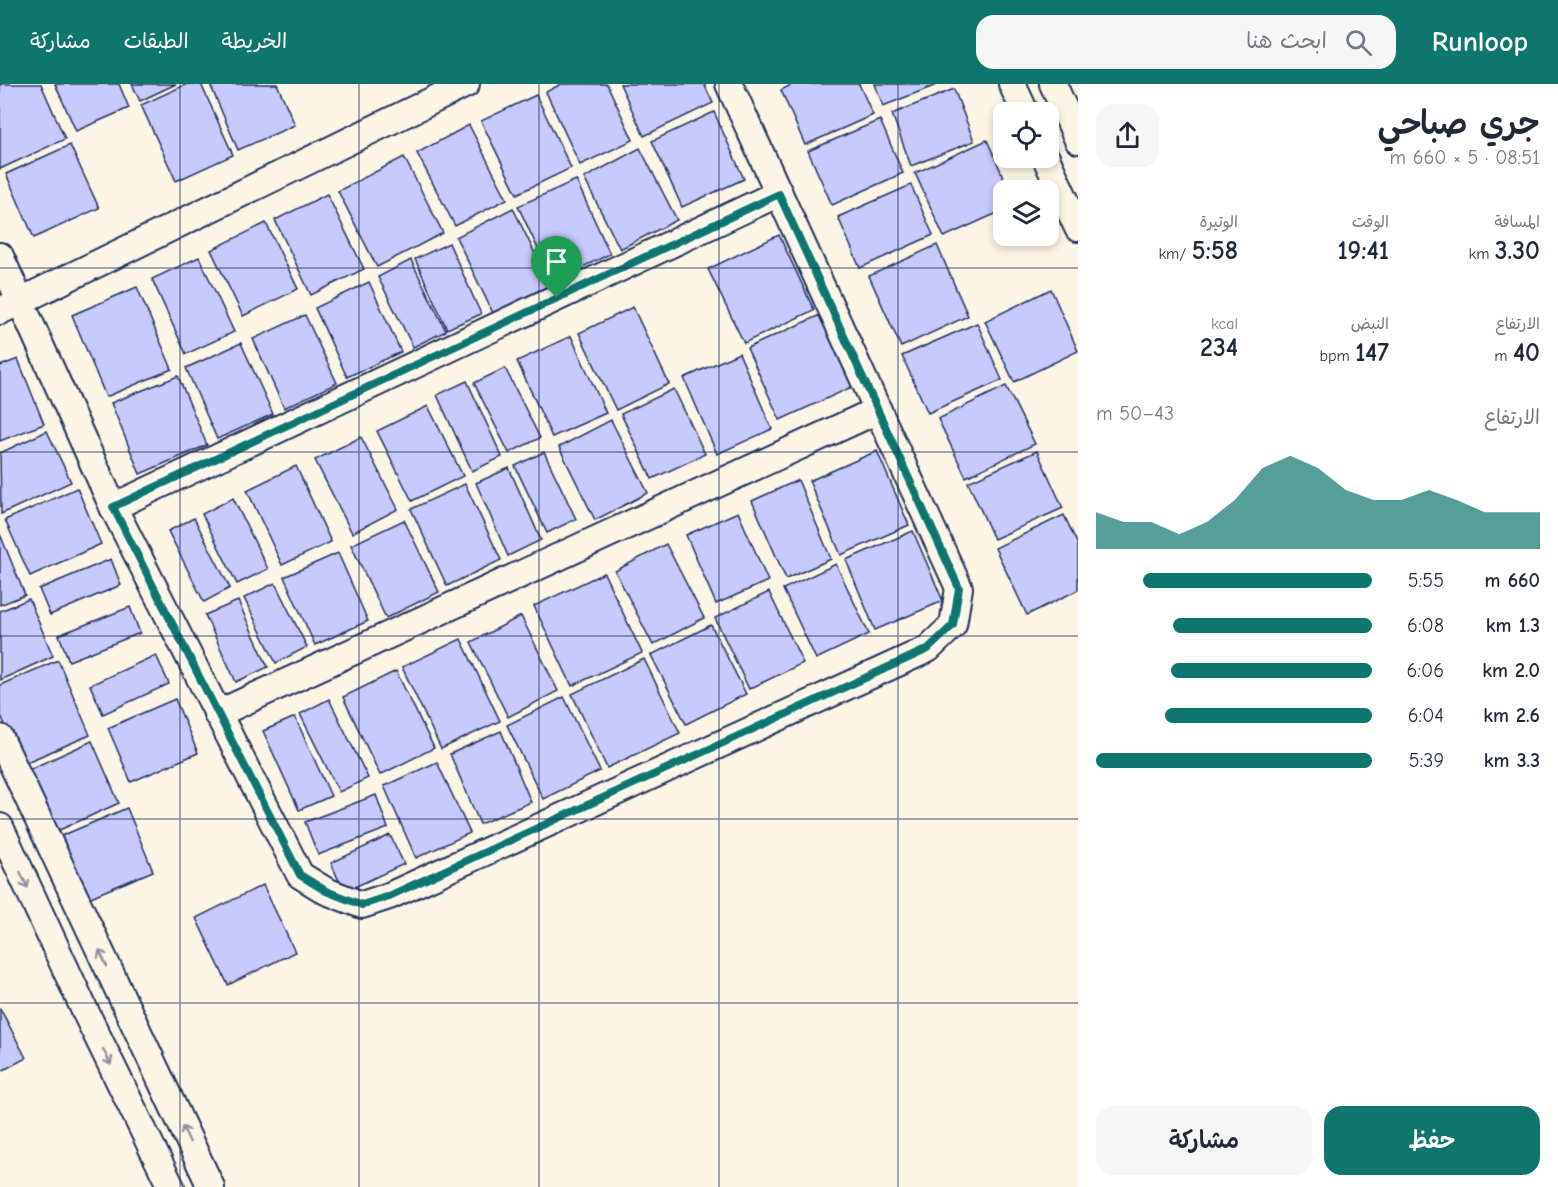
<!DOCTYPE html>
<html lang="ar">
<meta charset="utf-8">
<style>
body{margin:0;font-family:"Comic Neue","Playpen Sans Arabic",sans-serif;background:#f6f6f7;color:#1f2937;direction:rtl;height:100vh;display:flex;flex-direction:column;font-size:22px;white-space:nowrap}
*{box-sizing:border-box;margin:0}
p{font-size:20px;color:#747a83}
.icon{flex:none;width:33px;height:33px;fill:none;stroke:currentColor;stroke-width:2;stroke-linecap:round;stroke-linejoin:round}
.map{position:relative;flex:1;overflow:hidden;direction:ltr}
.side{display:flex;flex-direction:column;background:#fff;width:480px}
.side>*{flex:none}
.controls{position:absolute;left:993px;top:18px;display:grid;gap:12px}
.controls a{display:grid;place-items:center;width:66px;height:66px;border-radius:12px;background:#fff;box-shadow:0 3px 9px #0003;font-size:30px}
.pin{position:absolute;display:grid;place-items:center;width:51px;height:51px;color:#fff;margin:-62px -26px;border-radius:50% 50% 50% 0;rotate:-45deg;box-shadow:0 0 6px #0007}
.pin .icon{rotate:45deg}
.round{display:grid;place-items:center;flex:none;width:63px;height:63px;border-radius:18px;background:#f6f6f7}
.summary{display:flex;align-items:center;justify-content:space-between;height:102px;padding:0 18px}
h1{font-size:33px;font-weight:600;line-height:45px}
.figures{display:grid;grid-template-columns:repeat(3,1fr);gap:9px;height:102px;padding:6px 18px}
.figures div{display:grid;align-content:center}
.figures b{font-size:26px;font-weight:600}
.figures small{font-size:16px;font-weight:400}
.figures p{font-size:16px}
.chart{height:168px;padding:12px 18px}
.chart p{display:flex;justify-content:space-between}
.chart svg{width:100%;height:108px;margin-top:6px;fill:#0f766e;opacity:.7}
.cta{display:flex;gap:12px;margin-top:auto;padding:12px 18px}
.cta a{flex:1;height:69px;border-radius:18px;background:#0f766e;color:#fff;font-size:24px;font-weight:600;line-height:69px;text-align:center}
.cta a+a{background:#f6f6f7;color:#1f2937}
ul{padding:0 18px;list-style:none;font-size:20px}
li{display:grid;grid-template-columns:96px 72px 1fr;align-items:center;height:45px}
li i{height:15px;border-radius:8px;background:#0f766e}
header{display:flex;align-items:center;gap:36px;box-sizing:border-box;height:84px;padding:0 30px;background:#0f766e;color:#fff}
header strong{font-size:28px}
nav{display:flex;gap:33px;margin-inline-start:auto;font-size:21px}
.search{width:420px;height:54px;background:#f6f6f7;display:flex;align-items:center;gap:15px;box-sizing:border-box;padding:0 21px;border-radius:18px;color:#747a83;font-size:22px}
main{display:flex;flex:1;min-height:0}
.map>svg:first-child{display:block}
</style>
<header>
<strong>Runloop</strong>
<div class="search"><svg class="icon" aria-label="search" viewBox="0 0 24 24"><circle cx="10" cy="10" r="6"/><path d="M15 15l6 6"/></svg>ابحث هنا</div>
<nav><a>الخريطة</a><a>الطبقات</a><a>مشاركة</a></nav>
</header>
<main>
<section class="side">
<div class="summary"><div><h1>جري صباحي</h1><p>08:51 · 5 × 660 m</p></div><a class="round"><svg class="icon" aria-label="share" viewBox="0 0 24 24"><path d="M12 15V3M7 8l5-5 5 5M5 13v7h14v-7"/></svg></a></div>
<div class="figures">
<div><p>المسافة</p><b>3.30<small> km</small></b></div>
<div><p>الوقت</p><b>19:41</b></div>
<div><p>الوتيرة</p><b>5:58<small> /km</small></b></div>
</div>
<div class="figures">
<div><p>الارتفاع</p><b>40<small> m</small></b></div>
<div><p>النبض</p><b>147<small> bpm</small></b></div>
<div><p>kcal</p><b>234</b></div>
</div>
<div class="chart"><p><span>الارتفاع</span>43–50 m</p>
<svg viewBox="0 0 160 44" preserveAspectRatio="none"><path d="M0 44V29L10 33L20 33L30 38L40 33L50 24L60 11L70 6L80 11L90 20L100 24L110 24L120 20L130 24L140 29L150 29L160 29V44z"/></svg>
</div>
<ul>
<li><b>660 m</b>5:55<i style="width:83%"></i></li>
<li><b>1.3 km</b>6:08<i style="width:72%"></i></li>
<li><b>2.0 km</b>6:06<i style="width:73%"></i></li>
<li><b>2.6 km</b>6:04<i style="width:75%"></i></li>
<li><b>3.3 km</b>5:39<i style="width:100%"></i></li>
</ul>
<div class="cta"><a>حفظ</a><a>مشاركة</a></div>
</section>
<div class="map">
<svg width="1078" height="1103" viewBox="0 0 1078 1103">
<rect width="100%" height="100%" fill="#fcf5e5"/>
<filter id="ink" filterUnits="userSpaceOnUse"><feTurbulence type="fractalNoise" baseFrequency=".0167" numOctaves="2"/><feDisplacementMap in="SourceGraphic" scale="12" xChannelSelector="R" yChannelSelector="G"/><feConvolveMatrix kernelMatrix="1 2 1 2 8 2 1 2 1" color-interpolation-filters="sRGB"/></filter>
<g filter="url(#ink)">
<g fill="#c8c9fc" stroke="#1b2f5e" stroke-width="1.5">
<path d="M0,0h41l24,55 -65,30z"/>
<path d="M55,0h64l10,24 -53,23z"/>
<path d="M132,0h44l-36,17z"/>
<path d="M187,0h14l32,71 -57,26 -35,-76z"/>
<path d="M210,0h67l18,41 -57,25z"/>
<path d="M561,0h46l26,56 -53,25 -34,-73z"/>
<path d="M620,0h84l9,19 -69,33z"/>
<path d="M793,0h66l14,31 -68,30 -24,-55z"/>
<path d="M875,0h64l-56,22z"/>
<path d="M954,5l20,52 -63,25 -19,-52z"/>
<path d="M536,11l35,73 -54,26 -36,-73z"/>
<path d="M714,28l30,67 -62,28 -30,-66z"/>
<path d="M880,36l23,53 -71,32 -24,-54z"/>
<path d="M469,41l38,74 -52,27 -38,-73z"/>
<path d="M987,56l22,50h-5v20l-60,27 -29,-64z"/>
<path d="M70,61l29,63 -65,30 -28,-64z"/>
<path d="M640,64l37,72 -57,29 -36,-71z"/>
<path d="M404,73l39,76 -66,34 -39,-76z"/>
<path d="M576,96l34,74 -57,27 -35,-75z"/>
<path d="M911,101l22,50 -73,33 -22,-51z"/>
<path d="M327,110l37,75 -53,26 -36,-75z"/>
<path d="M513,124l37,77 -57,28 -37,-76z"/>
<path d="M266,139l32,66 -55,27 -32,-66z"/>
<path d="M779,151l35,75 -70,33 -36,-74z"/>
<path d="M449,159l32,71 -34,15 -32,-70z"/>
<path d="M937,161l31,71 -67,31 -32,-71z"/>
<path d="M199,173l35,75 -48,22 -34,-75z"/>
<path d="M411,176l35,71 -33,16 -35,-70z"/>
<path d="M369,198l32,70 -54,25 -32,-69z"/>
<path d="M137,203l35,82 -66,28 -34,-82z"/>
<path d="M1051,205l27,62 -64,31 -29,-61z"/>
<path d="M633,223l36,77 -53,26 -37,-77z"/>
<path d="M305,231l32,68 -53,25 -31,-69z"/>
<path d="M820,231l32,72 -72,33 -33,-72z"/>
<path d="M977,239l25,57 -74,33 -26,-57z"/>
<path d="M571,252l35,77 -54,24 -35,-76z"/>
<path d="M241,259l32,71 -56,25 -31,-71z"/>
<path d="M739,269l33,76 -55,25 -33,-76z"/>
<path d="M18,275l26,65 -44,17v-75z"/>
<path d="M505,284l35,70 -31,15 -35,-70z"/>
<path d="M178,292l29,69 -67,29 -29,-71z"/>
<path d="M467,297l35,76 -30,14 -35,-76z"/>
<path d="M1006,302l29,58 -69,33 -28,-58z"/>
<path d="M674,305l31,65 -53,25 -31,-65z"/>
<path d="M428,322l35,70 -51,25 -35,-70z"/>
<path d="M611,336l37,73 -53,27 -36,-73z"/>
<path d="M47,347l24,51 -70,32 -1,-61z"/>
<path d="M361,353l37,72 -46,24 -37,-73z"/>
<path d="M877,367l32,74 -68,30 -32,-74z"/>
<path d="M1037,367l26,57 -69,31 -26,-57z"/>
<path d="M544,368l32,67 -29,14 -32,-67z"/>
<path d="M296,382l35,76 -49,23 -35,-75z"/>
<path d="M509,384l32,72 -33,16 -32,-73z"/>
<path d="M798,396l33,79 -45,20 -34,-78z"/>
<path d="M465,400l36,76 -54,26 -36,-77z"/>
<path d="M77,404l24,56 -71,32 -25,-56z"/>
<path d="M233,414l35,71 -31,15 -35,-70z"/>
<path d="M738,428l30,69 -52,23 -30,-69z"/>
<path d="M1064,431l14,30v45l-51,25 -32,-67z"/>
<path d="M194,434l36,70 -26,14 -36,-71z"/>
<path d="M404,436l35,72 -53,26 -35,-73z"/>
<path d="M913,447l30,70 -68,29 -29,-70z"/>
<path d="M0,450l25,61 -25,10z"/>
<path d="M666,460l38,74 -51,27 -38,-74z"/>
<path d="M338,469l30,68 -53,24 -31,-68z"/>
<path d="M111,475l10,26 -71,30 -11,-26z"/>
<path d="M836,480l33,70 -53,25 -33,-70z"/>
<path d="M604,489l38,80 -70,33 -38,-80z"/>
<path d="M275,499l32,64 -31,16 -32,-65z"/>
<path d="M769,508l34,71 -54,26 -34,-71z"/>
<path d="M29,515l24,57 -53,24v-69z"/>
<path d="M238,517l30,66 -32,15 -31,-67z"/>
<path d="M130,523l10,26 -71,28 -10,-26z"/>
<path d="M521,532l37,75 -50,26 -37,-75z"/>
<path d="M711,541l35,69 -60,30 -35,-69z"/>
<path d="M461,555l39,82 -59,28 -39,-82z"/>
<path d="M156,571l13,29 -66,30 -13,-29z"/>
<path d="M644,575l36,74 -73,35 -35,-74z"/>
<path d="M58,576l32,75 -68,29 -22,-51v-28z"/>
<path d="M396,587l38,77 -54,27 -37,-78z"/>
<path d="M564,613l36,74 -57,28 -36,-74z"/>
<path d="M175,615l23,54 -67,29 -23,-54z"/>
<path d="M329,615l39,79 -29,14 -39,-78z"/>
<path d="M295,633l36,79 -32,14 -36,-79z"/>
<path d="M501,647l30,71 -51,22 -30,-70z"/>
<path d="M92,657l27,62 -64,29 -27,-62z"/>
<path d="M437,678l33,71 -54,25 -32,-72z"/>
<path d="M376,711l12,33 -70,27 -13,-33z"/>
<path d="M127,724l26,63 -67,28 -27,-62z"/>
<path d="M390,751l14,29 -60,28 -13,-29z"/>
<path d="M263,801l32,67 -67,33 -32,-67z"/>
<path d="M0,924l26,50 -26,14z"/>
</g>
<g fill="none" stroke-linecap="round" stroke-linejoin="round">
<g stroke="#1b2f5e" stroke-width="30">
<g id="street">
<path d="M1012,0l13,28"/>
<path d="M1053,0l25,56"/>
<path d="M1046,74l32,70"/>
<path d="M0,172l113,251 187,368 26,16 36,14 27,-9 539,-247 25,-24 6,-37 -230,-504"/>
<path d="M0,227l466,-227"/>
<path d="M113,423l666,-314"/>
<path d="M217,630l661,-304"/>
<path d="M0,654l211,449"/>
<path d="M0,743l86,186 85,174"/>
</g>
</g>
<use href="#street" stroke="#fcf5e5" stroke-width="26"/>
</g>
<defs><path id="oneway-shaft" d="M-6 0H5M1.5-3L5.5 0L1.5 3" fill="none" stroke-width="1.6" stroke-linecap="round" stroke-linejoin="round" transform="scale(1.5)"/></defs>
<g stroke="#8c92a2">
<use href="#oneway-shaft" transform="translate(24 796) rotate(65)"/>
<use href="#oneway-shaft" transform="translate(103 874) rotate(-115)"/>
<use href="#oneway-shaft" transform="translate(107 973) rotate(64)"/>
<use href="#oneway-shaft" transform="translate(186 1050) rotate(-115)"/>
</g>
</g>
<g fill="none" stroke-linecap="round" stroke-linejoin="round" filter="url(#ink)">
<g stroke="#fff" stroke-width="12">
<path id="route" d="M779,110l180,394 -6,37 -25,24 -539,247 -27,9 -36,-14 -26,-16 -187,-368z"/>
</g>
<use href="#route" stroke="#0f766e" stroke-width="8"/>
</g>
<path fill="none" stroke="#1b2f5e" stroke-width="1.5" stroke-opacity="0.55" d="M180,0v1103M359,0v1103M539,0v1103M719,0v1103M898,0v1103M0,184h1078M0,368h1078M0,552h1078M0,735h1078M0,919h1078"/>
</svg>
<div class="controls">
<a><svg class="icon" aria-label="locate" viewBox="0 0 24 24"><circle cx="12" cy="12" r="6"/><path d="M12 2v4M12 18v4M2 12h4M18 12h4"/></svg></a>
<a><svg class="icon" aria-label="layers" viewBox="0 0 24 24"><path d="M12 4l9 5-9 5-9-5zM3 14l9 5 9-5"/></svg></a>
</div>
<div class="pin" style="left:557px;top:214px;background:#1e9e55"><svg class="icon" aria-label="arrive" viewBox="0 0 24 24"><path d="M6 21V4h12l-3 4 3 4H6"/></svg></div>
</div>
</main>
